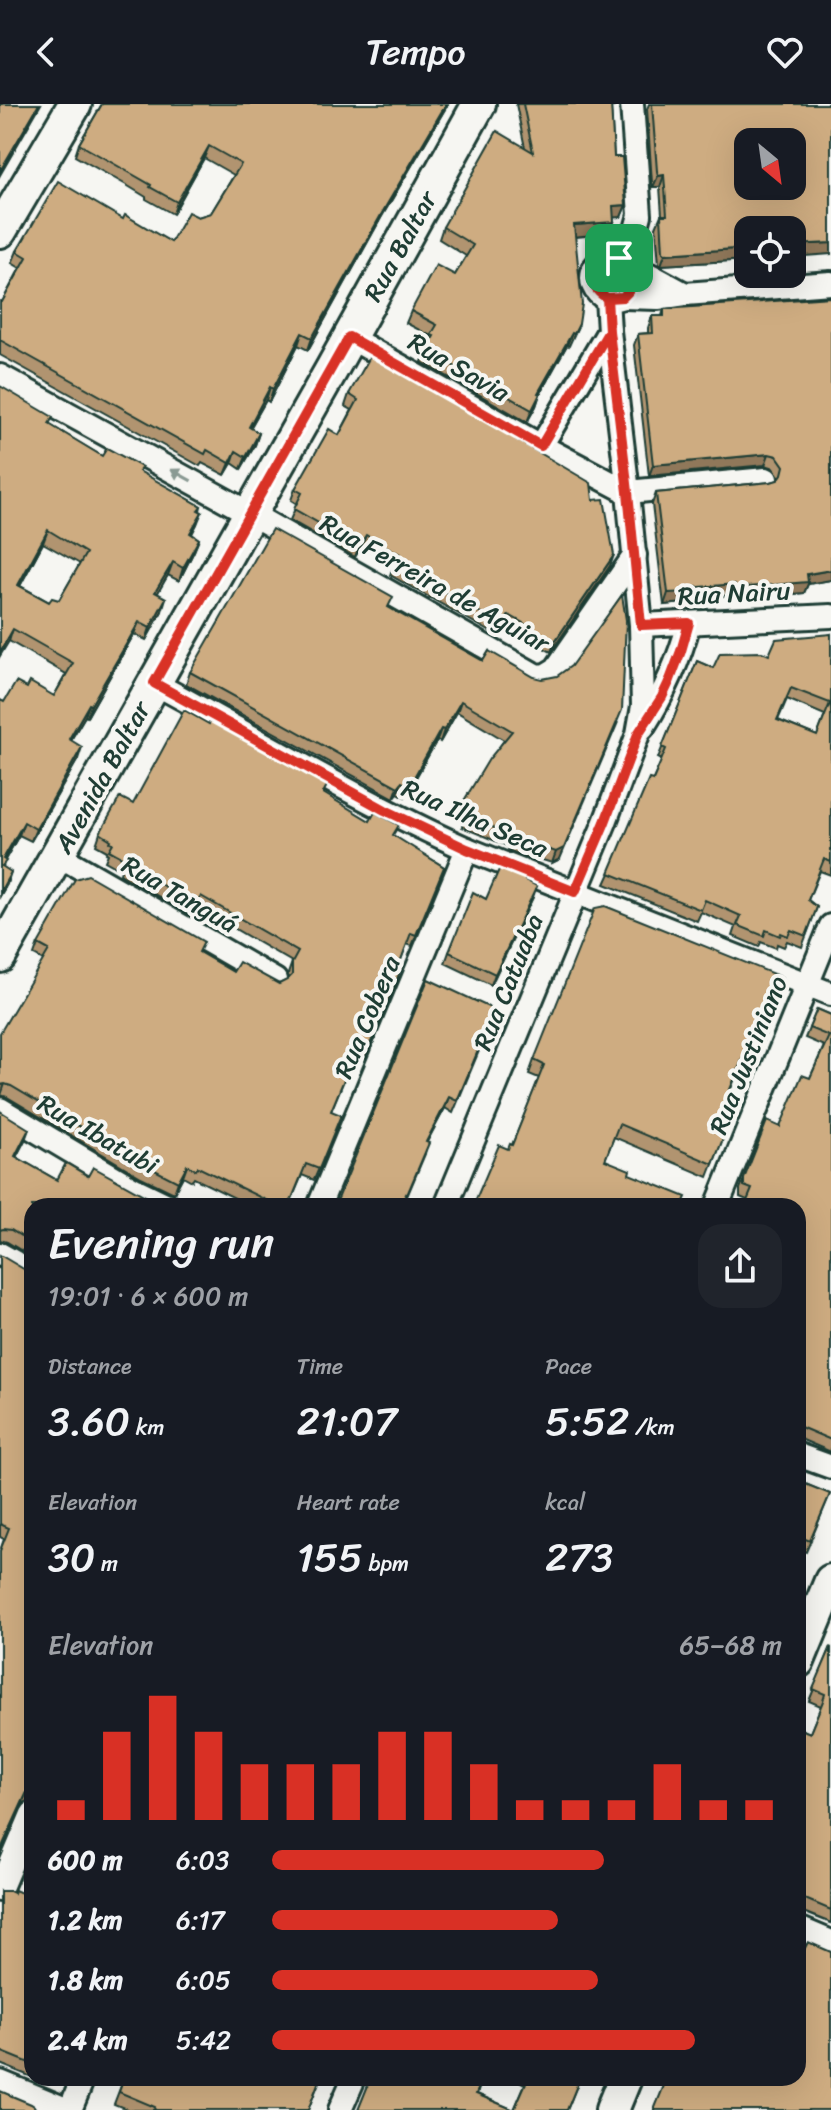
<!DOCTYPE html>
<meta charset="utf-8">
<style>
body{margin:0;font-family:Sriracha,sans-serif;background:#20242c;color:#f1f3f6;height:100vh;display:flex;flex-direction:column;font-size:30px;white-space:nowrap}
*{box-sizing:border-box;margin:0}
p{font-size:26px;color:#9ea1a6}
.icon{flex:none;width:44px;height:44px;fill:none;stroke:currentColor;stroke-width:2;stroke-linecap:round;stroke-linejoin:round}
.map{position:relative;flex:1;overflow:hidden}
.panel{position:absolute;left:24px;top:1094px;width:782px;height:888px;display:flex;flex-direction:column;background:#171b24;border-radius:24px;box-shadow:0 8px 32px #0002}
.panel>*{flex:none}
.needle{width:52px;rotate:151deg}
.tools{position:absolute;left:734px;top:24px;display:grid;gap:16px}
.tools a{display:grid;place-items:center;width:72px;height:72px;border-radius:16px;background:#171b24;box-shadow:0 8px 32px #0002;font-size:40px}
.pin{position:absolute;display:grid;place-items:center;width:68px;height:68px;color:#fff;margin:-34px;border-radius:16px;box-shadow:0 4px 12px #0006}
.round{display:grid;place-items:center;flex:none;width:84px;height:84px;border-radius:24px;background:#20242c}
.head{display:flex;align-items:center;justify-content:space-between;height:136px;padding:0 24px}
h1{font-size:44px;font-weight:600;line-height:60px}
.figures{display:grid;grid-template-columns:repeat(3,1fr);gap:12px;height:136px;padding:8px 24px}
.figures div{display:grid;align-content:center}
.figures b{font-size:40px;font-weight:600}
.figures small{font-size:22px;font-weight:400}
.figures p{font-size:22px}
.chart{height:224px;padding:16px 24px}
.chart p{display:flex;justify-content:space-between}
.chart svg{width:100%;height:144px;margin-top:8px;stroke:#d93025;stroke-width:6}
ul{padding:0 24px;list-style:none;font-size:26px}
li{display:grid;grid-template-columns:128px 96px 1fr;align-items:center;height:60px}
li i{height:20px;border-radius:10px;background:#d93025}
header{display:flex;justify-content:space-between;align-items:center;height:104px;padding:0 24px;background:#171b24;font-size:36px;font-weight:600}
.map>svg:first-child{display:block}
</style>
<header><svg class="icon" aria-label="back" viewBox="0 0 24 24"><path d="M15 5l-7 7 7 7"/></svg>Tempo<svg class="icon" aria-label="heart" viewBox="0 0 24 24"><path d="M12 20l-8-8c-3-5 5-10 8-4 3-6 11-1 8 4z"/></svg></header>
<div class="map">
<svg width="831" height="2006" viewBox="0 0 831 2006">
<rect width="100%" height="100%" fill="#f6f6f2"/>
<filter id="ink" filterUnits="userSpaceOnUse"><feTurbulence type="fractalNoise" baseFrequency=".0125" numOctaves="2"/><feDisplacementMap in="SourceGraphic" scale="16" xChannelSelector="R" yChannelSelector="G"/><feConvolveMatrix kernelMatrix="1 2 1 2 8 2 1 2 1" color-interpolation-filters="sRGB"/></filter>
<g filter="url(#ink)">
<g fill="none" stroke-linecap="round" stroke-linejoin="round">
<g stroke="#1f3d34" stroke-width="28">
<g id="street">
<circle cx="613" cy="174" r="21"/>
<path d="M619,154l15,-21 6,-22 -8,-111"/>
<path d="M632,164l18,7 35,19"/>
<path d="M623,193l35,1 27,-4 146,-11"/>
<path d="M349,233l192,109 87,46 138,-13"/>
<path d="M0,272l249,137 288,163 9,-1 10,-6 79,-114"/>
<path d="M541,342l68,-115"/>
<path d="M641,521l190,-9"/>
<path d="M154,579c104,56 206,118 313,166l364,145"/>
<path d="M643,623c21,-33 36,-66 46,-104"/>
<path d="M58,751l217,125"/>
<path d="M0,1005l134,80 35,17"/>
<path d="M319,1102l148,-357"/>
<path d="M446,1102l159,-384 33,-88 5,-28 -2,-81 -13,-133 -19,-161 -2,-33"/>
<path d="M717,1102l114,-280"/>
<path d="M0,1150l32,18"/>
<path d="M798,1351l33,12"/>
<path d="M0,1786l32,-76"/>
<path d="M798,1824l33,14"/>
<path d="M0,1978l68,28"/>
<path d="M70,2006l13,-32"/>
<path d="M340,2006l14,-32"/>
</g>
</g>
<g stroke="#1f3d34" stroke-width="38">
<g id="secondary">
<path d="M0,127l75,-127"/>
<path d="M0,852l333,-589 146,-263"/>
<path d="M798,1557l33,-80"/>
<path d="M612,2006l13,-32"/>
</g>
</g>
<use href="#street" stroke="#f6f6f2" stroke-width="22"/>
<use href="#secondary" stroke="#f6f6f2" stroke-width="32"/>
</g>
<g fill="#b1946f" stroke="#1f3d34" stroke-width="2" fill-rule="evenodd">
<path d="M102,0h346l-67,114 -73,132 -10,-5 -29,57 -3,-2 -16,28 9,5 -4,12 -14,24 -9,-6 -7,12 -23,-12 -2,3 -200,-111v-54l2,1 18,-34 -8,-5 5,-12 106,-32 48,23 27,-25 13,-4 23,-38 -30,-17 -31,56 -27,-15v-2l-18,-11 -53,-30 4,-12z"/>
<path d="M516,0h99l-1,3h-3l3,50 12,48 -5,12h-8l1,5 -5,12 -34,3 4,87 -10,22 -2,-1 -27,49 -4,12 -9,16 -105,-60 9,-26 -25,-13 5,-12 44,-36 11,-19 -27,-17 4,-12 82,-79z"/>
<path d="M649,0h182l-83,126v30l-87,5 -2,-1 -3,-37 5,-12h1l-2,-28h-7l-1,-4 -5,-74z"/>
<path d="M831,193v283l-23,4 -4,9 -73,6 -1,-4 -44,4 -2,4 -20,2 -12,-101 4,-11 115,-11 7,-2 2,-3 -8,-10 -7,-2 -116,11 -15,-131 4,-11 10,-1v-5l4,-12h10l2,-7z"/>
<path d="M349,290l168,45 76,61 17,66 -59,86 -47,-26 -6,10 -108,-61 4,-11 -32,-18 -7,11 -65,-37 7,-16 -6,-4 4,-11 44,-54 13,-25 -7,-4z"/>
<path d="M50,321l52,31 38,16 61,34 -4,18 -5,10 7,5 -5,12 -15,30 -11,-6 -11,18 5,18 -16,29 -12,-6 -47,83 -2,-1 -14,24 7,19 -47,82 -12,-6 -14,25 -2,7 4,17 -7,12v-196l4,2 23,-14 27,8 12,-22 -57,-33zM43,439l37,21 -21,36 -10,2 -29,-16z"/>
<path d="M390,503l93,54 6,-10 71,208 -8,4 -16,-5 -1,3 -27,-11 2,-3 -48,-20 2,-7 -6,-5 4,-11 42,-64 -47,-28 -17,30 -3,-2 -32,57 -7,-4 -4,5 -208,-114 4,-12z"/>
<path d="M831,530v241l-11,-4 -12,29 9,7 -15,40 -15,-6 -3,6 -7,-3 -1,4 -15,-6 -2,5 -26,-11 3,-9 -35,-15 -4,9 -92,-37 57,-124 -4,-2 39,-97 16,7 56,-13zM787,595l38,16 -8,21 -39,-16z"/>
<path d="M324,690l120,73 -32,79 -5,-2 -8,21 -1,13 -33,80 -10,-4 -24,57 6,15 -23,54 -12,-5 -13,31h-38l-57,-28 -2,3 -9,-5 -9,17 -33,-16 -134,-80 -7,-2 43,-135 -9,-5 4,-11 162,9 33,19 46,12 9,-4v-6l4,-12 -95,-55 -5,9 -72,-42 1,-4 -16,-9 3,-7 -2,-1 1,-2 -11,-6 4,-12 33,-29z"/>
<path d="M525,777l8,16 -42,88 -46,-22 4,-11 37,-53z"/>
<path d="M784,881l-29,75 -11,-4 -30,76 10,4 -16,41 -94,-40 -9,23 24,14 -121,-25 4,-4 27,-67 -10,-4 5,-14z"/>
<path d="M817,905l14,6v437l-33,-14v-232l-51,-6 -7,-3v-8l27,-68 13,6 30,-49 14,-32 -19,-8z"/>
<path d="M491,918l-38,91 -8,-5 -18,34 -2,12 -22,52h-68z"/>
<path d="M0,1007l25,29 -9,17 41,23 31,-4 -56,30v51l-25,-15 -7,-2z"/>
<path d="M0,1151l30,545 -7,3 -23,51v-303l4,-12 -4,-2z"/>
<path d="M798,1377l32,13 -24,58 -8,-3z"/>
<path d="M831,1543v276l-33,-13v-182l12,5 11,-27 -12,-5z"/>
<path d="M32,1776v197l-32,-13v-173l26,4z"/>
<path d="M124,1974h199l-1,2h-2l-12,30h-179l-15,-6z"/>
<path d="M483,1974l-6,16 37,16 11,-26 -4,-2 2,-4h57l-13,32h-209z"/>
</g>
<g fill="#90785a" stroke="#1f3d34" stroke-width="2">
<path d="M39,0h2l-41,71v-4z"/>
<path d="M446,0h2l-67,114 -73,132 4,-12 74,-132z"/>
<path d="M209,42l-5,12 -31,56 4,-12z"/>
<path d="M664,71l-4,12h-7l5,-11z"/>
<path d="M626,101l-5,12 -13,1 5,-12z"/>
<path d="M614,118l-5,12 -39,3 4,-12z"/>
<path d="M831,139v11l-39,3v-12z"/>
<path d="M748,144v12l-87,5 4,-11z"/>
<path d="M302,229l-4,12 -29,57 4,-13z"/>
<path d="M572,229l-5,12 -34,60 5,-12z"/>
<path d="M270,283l-4,13 -22,39 5,-12z"/>
<path d="M540,290l-4,12 -9,16 5,-12z"/>
<path d="M259,329l-4,12 -14,24 5,-12z"/>
<path d="M236,347l-4,12 -7,12 5,-12z"/>
<path d="M769,350l-4,11 -116,11 4,-11z"/>
<path d="M202,408l-5,12 -12,21 5,-12z"/>
<path d="M48,426l-5,13 -29,54 4,-12z"/>
<path d="M366,431l-4,11 -7,11 4,-11z"/>
<path d="M199,435l-5,12 -15,30 4,-13z"/>
<path d="M614,451l-4,11 -59,86 4,-11z"/>
<path d="M173,458l-5,13 -17,30 4,-13z"/>
<path d="M831,466v10l-23,4 -4,9 -73,6 4,-11z"/>
<path d="M735,480l-5,11 -44,4 -2,4 -20,2 4,-12 20,-5z"/>
<path d="M166,494l-4,13 -16,29 4,-12z"/>
<path d="M139,518l-5,12 -47,83 4,-12z"/>
<path d="M13,525l-4,12 -9,15v-4z"/>
<path d="M461,597l-4,11 -17,30 4,-12z"/>
<path d="M89,600l-4,12 -21,35 5,-12z"/>
<path d="M618,618l-58,137 -8,4 4,-11z"/>
<path d="M441,625l-4,11 -32,57 4,-11z"/>
<path d="M82,643l-4,12 -47,82 5,-12z"/>
<path d="M402,678l-4,11 -4,5 4,-11z"/>
<path d="M24,718l-5,13 -19,33 3,-9z"/>
<path d="M11,768l-4,12 -7,12v-4z"/>
<path d="M537,782l-4,11 -42,88 4,-11z"/>
<path d="M5,980l-4,11h-1v-10z"/>
<path d="M449,993l-4,11 -19,35v-1z"/>
<path d="M29,1025l-4,11 -14,27 4,-11z"/>
<path d="M187,1061l-4,11 -9,17 4,-11z"/>
<path d="M32,1686v10l-9,3 -23,51 27,-62z"/>
</g>
<g fill="#ceac81" stroke="#1f3d34" stroke-width="2" fill-rule="evenodd">
<path d="M0,0h39l-39,67z"/>
<path d="M102,0h344l-60,102 -74,132 -10,-5 -29,56 -3,-2 -21,40 10,6 -13,24 -10,-6 -6,12 -23,-13 -2,4 -205,-114v-39l2,1 25,-45 -10,-6 41,-70 65,38 2,-4 46,27 17,-30 10,5 13,-4 30,-49 -32,-18 -32,56 -27,-15 1,-2 -19,-11 -53,-30z"/>
<path d="M523,0h88l3,53h8l4,48 -13,1 1,16 -40,3 8,79 -3,20 -5,10 -2,-1 -34,60 2,1 -8,16 -106,-60 8,-14 -3,-1 6,-10 -26,-14 25,-46 19,10 18,-30 -30,-18 54,-96 36,21z"/>
<path d="M652,0h179v139l-39,2v-15h-44v18l-83,6 -2,-2 -2,-37h6l-3,-40 -6,1 -1,-5zM748,38h44v44h-44z"/>
<path d="M831,193v273l-24,4 1,8 -73,6v-4l-47,4v4l-20,1 -12,-100 115,-11 7,-2 4,-6 2,-8 -7,-10 -8,-2 -116,11 -15,-131 15,-1 -1,-17h12v-7z"/>
<path d="M371,251l40,23 1,-3 106,61 -2,3 75,44 2,17 11,-1 10,56 -59,86 -46,-26 -7,10 -108,-62 6,-9 -34,-19 -7,11 -65,-37 8,-16 -7,-4 34,-60 10,6 19,-35 -9,-6z"/>
<path d="M0,282l53,31 -4,7 53,32 5,-8 35,19 -3,4 62,35 -3,4 4,2 -12,21 9,6 -16,29 -10,-6 -18,30 11,6 -16,30 -11,-6 -48,83 -2,-1 -20,35 13,8 -46,82 -12,-7 -21,37 3,2 -4,5 9,6 -11,20v-192l4,2 12,-20 11,6 3,-6 24,14 19,-33 -60,-34 -13,23zM48,426l38,23 -27,47 -7,-2 -3,4 -31,-17z"/>
<path d="M272,425l121,68 -5,10 95,54 6,-10 45,26 8,2 15,-3 14,-10 51,-71 4,25 -4,90 -58,138 -8,4 -15,-5 -2,3 -27,-11 2,-3 -48,-20 5,-6 -9,-6 27,-45 23,-28 -51,-30 -17,29 -3,-1 -32,57 -7,-4 -4,5 -208,-115z"/>
<path d="M831,530v228l-7,-3 -16,41 9,7 -11,29 -15,-6 -3,6 -7,-3 -1,3 -14,-6 -2,6 -27,-11 4,-9 -36,-16 -4,10 -92,-37 40,-94 4,1 13,-31 -4,-2 35,-86 16,7 7,-15 42,-1 7,3 7,-16zM791,584l39,15 -13,33 -40,-16z"/>
<path d="M184,606l25,14 3,-7 117,65 -6,11 47,28 5,-9 24,13 -6,10 51,32 -28,68 -5,-2 -12,32 3,2 -33,80 -10,-4 -28,68 10,4 -22,54 -13,-5 -17,42h-11l-80,-39 -2,3 -9,-5 -9,17 -33,-17 -134,-79 -6,-2 -5,1v-52l49,-83 -11,-6 37,-65 13,-4 116,67 -5,10 34,20 6,-10 40,22 8,-4 5,-5v-12l6,-11 -97,-56 -5,9 -72,-42 5,-2 -20,-11 4,-7 -3,-1 1,-2 -11,-7 20,-36 13,7z"/>
<path d="M501,761l26,10 -2,5 12,6 -42,88 -46,-22 24,-60 13,7z"/>
<path d="M605,802l176,71 3,8 -24,62 -11,-4 -36,88 11,5 -11,28 -94,-40 -14,36 25,10 -1,4 57,23 -4,9h-209l26,-61 9,4 2,-5 2,1 32,-80 -10,-5 61,-152z"/>
<path d="M428,875l67,31 -38,91 -8,-4 -23,45 3,1 -22,52 -1,-1 -6,12h-65z"/>
<path d="M817,905l14,6v425l-33,-14v-220h-53l7,-17 -8,-3v-7l23,-58 13,6 22,-52 8,3 19,-42 -20,-8z"/>
<path d="M0,1007l29,18 -14,27 42,24 9,-17 22,13 5,-9 63,35 -2,4h-122v37l-21,-13 -8,-1 -3,1z"/>
<path d="M0,1151l32,19v516l-5,2 -26,57 -1,-1v-297l9,-23 -9,-4z"/>
<path d="M798,1377l32,13 -20,47 -12,-5z"/>
<path d="M831,1543v263l-33,-14v-168l12,5 13,-32 2,-7 -12,-5z"/>
<path d="M32,1776v184l-32,-13v-160h10l4,2 1,-3 11,5z"/>
<path d="M808,1838l23,10v158h-177l13,-32h131v-130l6,2z"/>
<path d="M124,1974h196l-12,32h-154l1,-3 -36,-15z"/>
<path d="M371,1974h112l-7,16 38,16 14,-32h52l-13,32h-209z"/>
<path d="M0,1987l31,13 3,2 2,4h-36z"/>
</g>
<defs><path id="oneway-solid" d="M-6-.8H1V-3.2L6.5 0L1 3.2V.8H-6Z" transform="scale(2)"/></defs>
<use fill="#8a9a93" href="#oneway-solid" transform="translate(181 371) rotate(-151)"/>
</g>
<g fill="none" stroke-linecap="round" stroke-linejoin="round" filter="url(#ink)">
<g stroke="#fff" stroke-width="16">
<path id="route" d="M619,154c-28,-2 -37,26 -12,40l2,33 -68,115 -192,-109 -195,346 231,127 82,39 108,43 30,-70 33,-88 24,-37 8,-17 11,-29 8,-28 -48,2 -13,-133 -19,-161 -2,-33 16,-1c15,-13 14,-30 -4,-39"/>
</g>
<use href="#route" stroke="#d93025" stroke-width="10"/>
</g>
<g text-anchor="middle" dominant-baseline="central" stroke-width="8" stroke-linejoin="round" paint-order="stroke">
<g font-size="26" fill="#1f3d34" stroke="#f6f6f2">
<text transform="translate(400 142) rotate(-61)">Rua Baltar</text>
<text transform="translate(459 263) rotate(30)">Rua Savia</text>
<text transform="translate(435 479) rotate(29)">Rua Ferreira de Aguiar</text>
<text transform="translate(734 489) rotate(-3)">Rua Nairu</text>
<text transform="translate(102 673) rotate(-61)">Avenida Baltar</text>
<text transform="translate(475 714) rotate(24)">Rua Ilha Seca</text>
<text transform="translate(180 790) rotate(30)">Rua Tanguá</text>
<text transform="translate(508 878) rotate(-68)">Rua Catuaba</text>
<text transform="translate(367 913) rotate(-67)">Rua Cobera</text>
<text transform="translate(748 951) rotate(-68)">Rua Justiniano</text>
<text transform="translate(98 1030) rotate(30)">Rua Ibatubi</text>
</g>
</g>
</svg>
<div class="tools">
<a><svg class="needle" viewBox="-14 -14 28 28"><path d="M0-13l5 13h-10z" fill="#e53935"/><path d="M0 13l5-13h-10z" fill="#9ea1a6"/></svg></a>
<a><svg class="icon" aria-label="locate" viewBox="0 0 24 24"><circle cx="12" cy="12" r="6"/><path d="M12 2v4M12 18v4M2 12h4M18 12h4"/></svg></a>
</div>
<div class="pin" style="left:619px;top:154px;background:#1e9e55"><svg class="icon" aria-label="arrive" viewBox="0 0 24 24"><path d="M6 21V4h12l-3 4 3 4H6"/></svg></div>
<section class="panel">
<div class="head"><div><h1>Evening run</h1><p>19:01 · 6 × 600 m</p></div><a class="round"><svg class="icon" aria-label="share" viewBox="0 0 24 24"><path d="M12 15V3M7 8l5-5 5 5M5 13v7h14v-7"/></svg></a></div>
<div class="figures">
<div><p>Distance</p><b>3.60<small> km</small></b></div>
<div><p>Time</p><b>21:07</b></div>
<div><p>Pace</p><b>5:52<small> /km</small></b></div>
</div>
<div class="figures">
<div><p>Elevation</p><b>30<small> m</small></b></div>
<div><p>Heart rate</p><b>155<small> bpm</small></b></div>
<div><p>kcal</p><b>273</b></div>
</div>
<div class="chart"><p><span>Elevation</span>65–68 m</p>
<svg viewBox="0 0 160 44" preserveAspectRatio="none"><path d="M5 44V38M15 44V17M25 44V6M35 44V17M45 44V27M55 44V27M65 44V27M75 44V17M85 44V17M95 44V27M105 44V38M115 44V38M125 44V38M135 44V27M145 44V38M155 44V38"/></svg>
</div>
<ul>
<li><b>600 m</b>6:03<i style="width:65%"></i></li>
<li><b>1.2 km</b>6:17<i style="width:56%"></i></li>
<li><b>1.8 km</b>6:05<i style="width:64%"></i></li>
<li><b>2.4 km</b>5:42<i style="width:83%"></i></li>
</ul>
</section>
</div>
